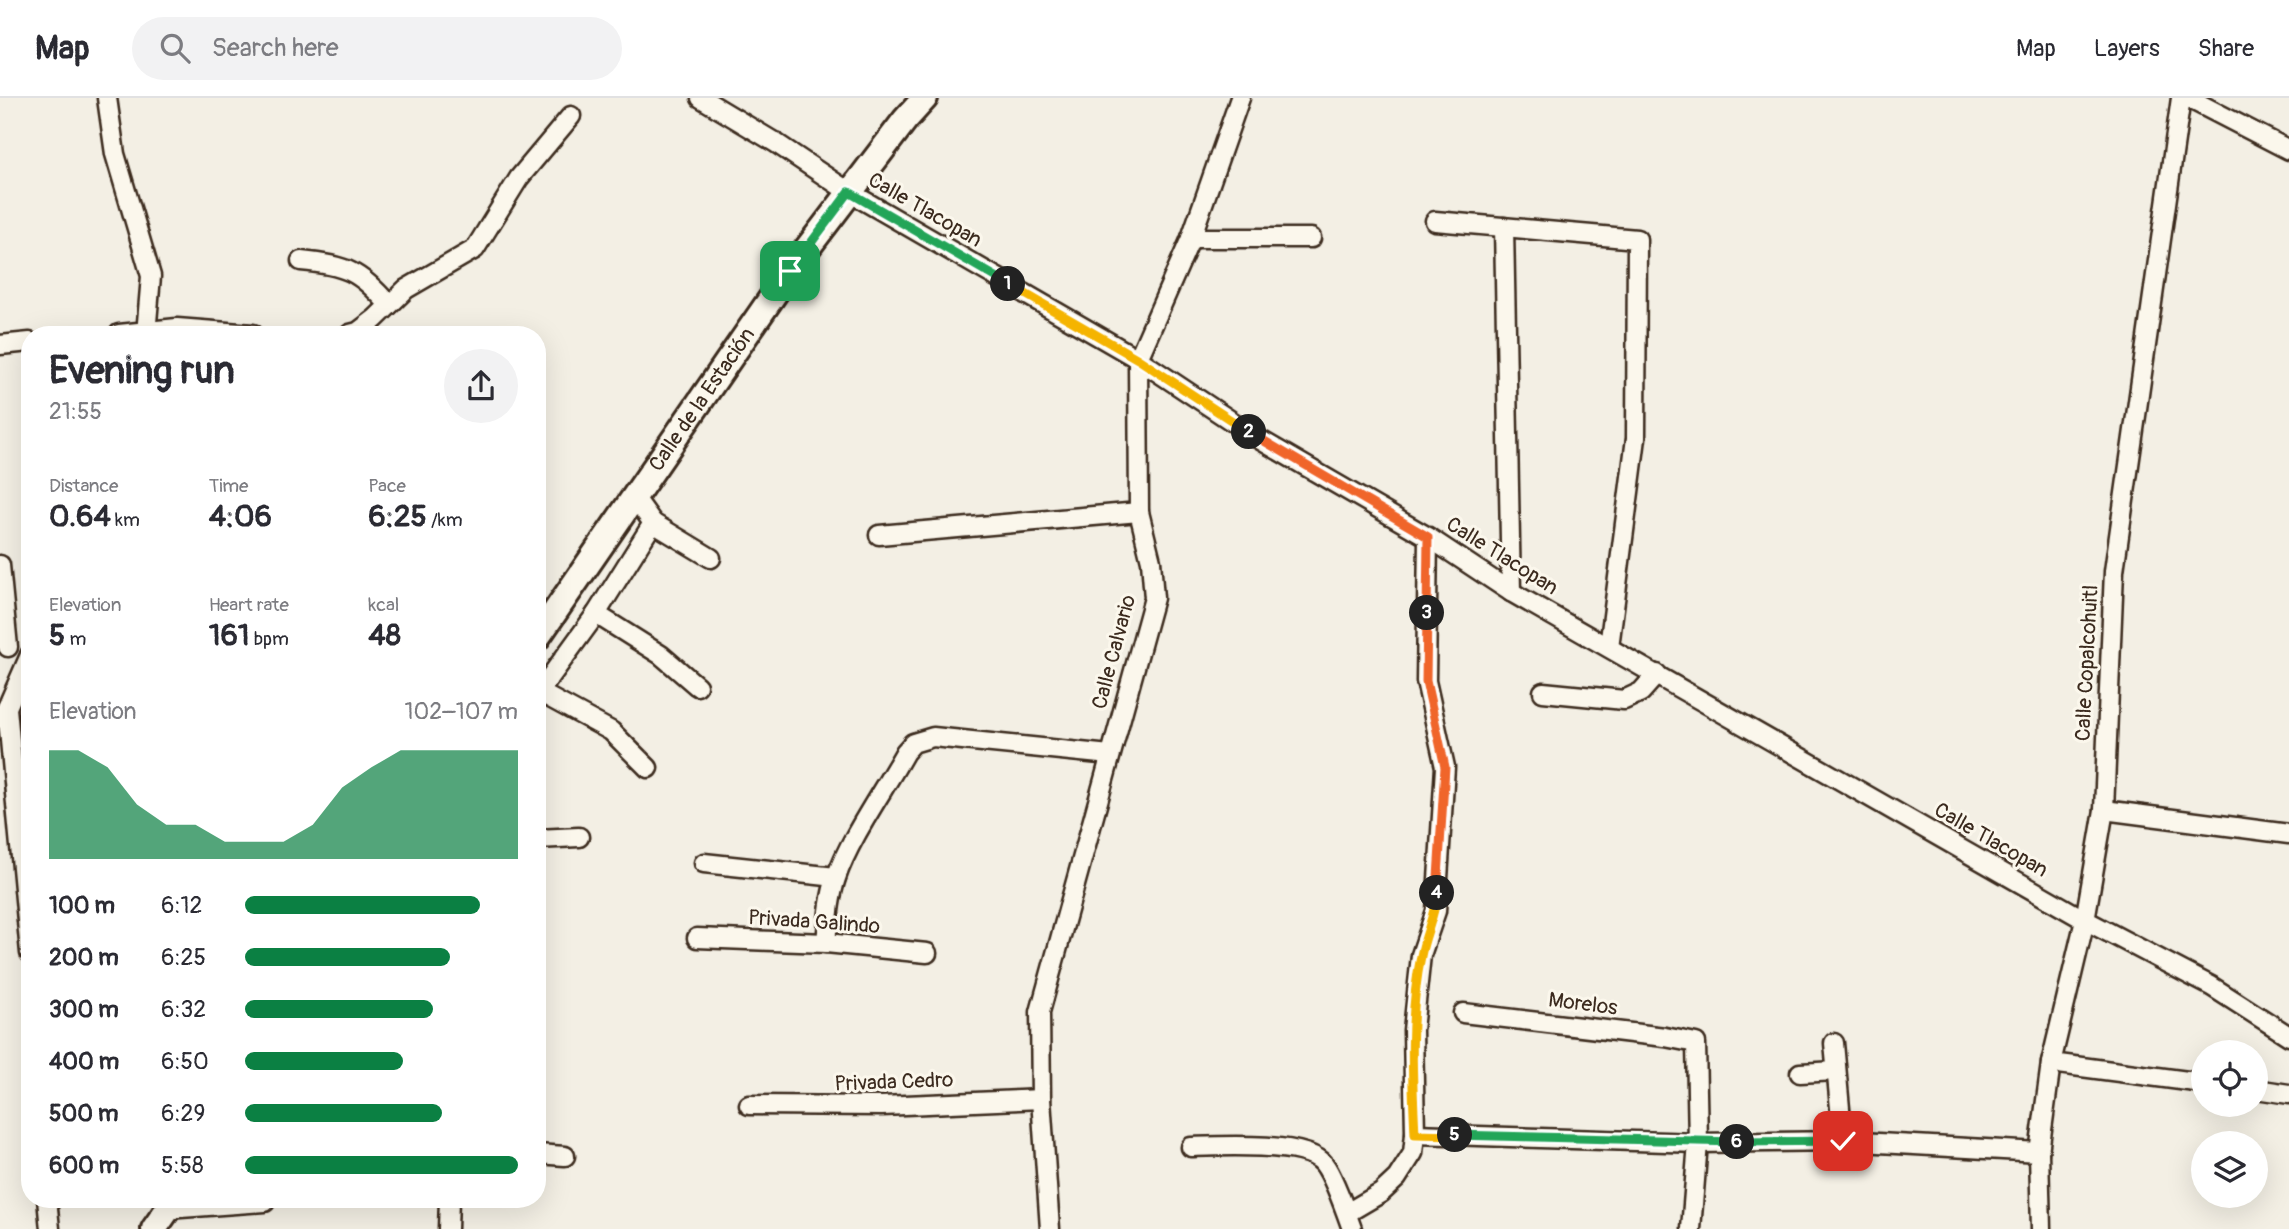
<!DOCTYPE html>
<meta charset="utf-8">
<style>
body{margin:0;font-family:Pangolin,sans-serif;background:#f2f2f3;color:#2b2b33;height:100vh;display:flex;flex-direction:column;font-size:26px;white-space:nowrap}
*{box-sizing:border-box;margin:0}
p{font-size:23px;color:#7c7c81}
.icon{flex:none;width:38px;height:38px;fill:none;stroke:currentColor;stroke-width:2;stroke-linecap:round;stroke-linejoin:round}
.map{position:relative;flex:1;overflow:hidden}
.panel{position:absolute;left:21px;top:228px;width:525px;height:882px;display:flex;flex-direction:column;background:#fff;border-radius:28px;box-shadow:0 7px 28px #0002}
.panel>*{flex:none}
.tools{position:absolute;left:2191px;top:942px;display:grid;gap:14px}
.tools a{display:grid;place-items:center;width:77px;height:77px;border-radius:50%;background:#fff;box-shadow:0 7px 28px #0002;font-size:35px}
.pin{position:absolute;display:grid;place-items:center;width:60px;height:60px;color:#fff;margin:-30px;border-radius:14px;box-shadow:0 4px 10px #0006}
.km{position:absolute;width:35px;height:35px;margin:-18px;border-radius:50%;background:#222;color:#fff;font-size:19px;line-height:35px;text-align:center}
.round{display:grid;place-items:center;flex:none;width:74px;height:74px;border-radius:37px;background:#f2f2f3}
.head{display:flex;align-items:center;justify-content:space-between;height:119px;padding:0 28px}
h1{font-size:38px;font-weight:700;line-height:52px}
.stats{display:grid;grid-template-columns:repeat(3,1fr);gap:10px;height:119px;padding:7px 28px}
.stats div{display:grid;align-content:center}
.stats b{font-size:30px;font-weight:700}
.stats small{font-size:19px;font-weight:400}
.stats p{font-size:19px}
.chart{height:196px;padding:14px 28px}
.chart p{display:flex;justify-content:space-between}
.chart svg{width:100%;height:126px;margin-top:7px;fill:#0b8043;opacity:.7}
ul{padding:0 28px;list-style:none;font-size:23px}
li{display:grid;grid-template-columns:112px 84px 1fr;align-items:center;height:52px}
li i{height:18px;border-radius:9px;background:#0b8043}
header{display:flex;align-items:center;gap:42px;box-sizing:border-box;height:98px;padding:0 35px;background:#fff;border-bottom:2px solid #e1e1e2}
header strong{font-size:33px}
nav{display:flex;gap:38px;margin-inline-start:auto;font-size:24px}
.search{width:490px;height:63px;background:#f2f2f3;display:flex;align-items:center;gap:18px;box-sizing:border-box;padding:0 24px;border-radius:38px;color:#7c7c81;font-size:26px}
.map>svg:first-child{display:block}
</style>
<header>
<strong>Map</strong>
<div class="search"><svg class="icon" aria-label="search" viewBox="0 0 24 24"><circle cx="10" cy="10" r="6"/><path d="M15 15l6 6"/></svg>Search here</div>
<nav><a>Map</a><a>Layers</a><a>Share</a></nav>
</header>
<div class="map">
<svg width="2289" height="1131" viewBox="0 0 2289 1131">
<rect width="100%" height="100%" fill="#f3efe4"/>
<filter id="ink" filterUnits="userSpaceOnUse"><feTurbulence type="fractalNoise" baseFrequency=".0143" numOctaves="2"/><feDisplacementMap in="SourceGraphic" scale="14" xChannelSelector="R" yChannelSelector="G"/><feConvolveMatrix kernelMatrix="1 2 1 2 8 2 1 2 1" color-interpolation-filters="sRGB"/></filter>
<g filter="url(#ink)">
<g fill="none" stroke-linecap="round" stroke-linejoin="round">
<g stroke="#3b2a1e" stroke-width="23">
<g id="street">
<path d="M107,0l8,56 36,122 -5,58"/>
<path d="M701,0l75,45 73,49 289,167 119,79 171,99 83,55 574,328 126,66 78,50"/>
<path d="M2188,0l101,52"/>
<path d="M1435,123l202,18 -1,199 -27,209"/>
<path d="M1504,129l7,365"/>
<path d="M1191,140h120"/>
<path d="M301,163c44,4 59,10 88,44"/>
<path d="M119,236l58,-6 76,6"/>
<path d="M350,236l8,-2 17,-13 31,-30 69,-40 44,-71 52,-62"/>
<path d="M0,247l30,-3"/>
<path d="M653,425l58,35"/>
<path d="M879,437l260,-23"/>
<path d="M0,467l8,82"/>
<path d="M596,516l65,41 36,31"/>
<path d="M539,594l72,39 37,37"/>
<path d="M1543,594l81,8 17,-8 16,-18"/>
<path d="M537,597l59,-81 57,-91 -18,-25"/>
<path d="M7,610l23,245"/>
<path d="M2,621l28,-64"/>
<path d="M2104,712l185,24"/>
<path d="M537,741l42,-2"/>
<path d="M704,765l132,14"/>
<path d="M697,840l129,5 101,10"/>
<path d="M826,845c2,-22 3,-44 10,-65 13,-39 48,-88 69,-126l8,-9 20,-6 177,18"/>
<path d="M1463,915l202,24 31,6 2,100 -7,86"/>
<path d="M1834,945l9,98"/>
<path d="M2051,965l152,20"/>
<path d="M1800,975l36,-2"/>
<path d="M2256,991l33,5"/>
<path d="M749,1007l133,1 159,-7"/>
<path d="M1415,1036l283,9 145,-2 196,11"/>
<path d="M1191,1049c28,-1 116,-6 133,17 10,13 22,48 28,65"/>
<path d="M537,1056l28,2"/>
<path d="M47,1101l3,30"/>
<path d="M167,1111l98,-7"/>
<path d="M1347,1115l34,-20 16,-15 16,-25 2,-19 -2,-104 8,-75 15,-44 9,-144 -19,-86 2,-144"/>
<path d="M448,1131l1,-30"/>
<path d="M1050,1131l-9,-130 -1,-87 114,-414 -3,-37 -12,-49 -1,-153 53,-121 49,-140"/>
<path d="M2041,1131l-2,-77 12,-89 34,-143 19,-110 10,-239 67,-473"/>
</g>
</g>
<g stroke="#3b2a1e" stroke-width="30">
<g id="secondary">
<path id="s1" d="M537,540l253,-367 115,-151 20,-22"/>
<path d="M154,1131l21,-30"/>
</g>
</g>
<use href="#street" stroke="#fbf7ec" stroke-width="18"/>
<use href="#secondary" stroke="#fbf7ec" stroke-width="24"/>
</g>
</g>
<g fill="none" stroke-linecap="round" stroke-linejoin="round" filter="url(#ink)">
<g stroke="#fff" stroke-width="14">
<path id="split-1" d="M790,173l59,-79 159,92"/>
</g>
<g stroke="#fff" stroke-width="14">
<path id="split-2" d="M1008,186l130,75 111,73"/>
</g>
<g stroke="#fff" stroke-width="14">
<path id="split-3" d="M1249,334l179,105 -1,76"/>
</g>
<g stroke="#fff" stroke-width="14">
<path id="split-4" d="M1427,515l-1,68 19,86 -8,126"/>
</g>
<g stroke="#fff" stroke-width="14">
<path id="split-5" d="M1437,795c-2,23 -12,41 -16,63 -12,58 -9,119 -6,178l40,1"/>
</g>
<g stroke="#fff" stroke-width="14">
<path id="split-6" d="M1455,1037l282,7"/>
</g>
<g stroke="#fff" stroke-width="14">
<path id="split-7" d="M1737,1044l106,-1"/>
</g>
<use href="#split-1" stroke="#22a559" stroke-width="9"/>
<use href="#split-2" stroke="#f5b400" stroke-width="9"/>
<use href="#split-3" stroke="#f0652b" stroke-width="9"/>
<use href="#split-4" stroke="#f0652b" stroke-width="9"/>
<use href="#split-5" stroke="#f5b400" stroke-width="9"/>
<use href="#split-6" stroke="#22a559" stroke-width="9"/>
<use href="#split-7" stroke="#22a559" stroke-width="9"/>
</g>
<g text-anchor="middle" dominant-baseline="central" stroke-width="6" stroke-linejoin="round" paint-order="stroke">
<g font-size="21" fill="#3b2a1e" stroke="#fbf7ec">
<text transform="translate(925 112) rotate(30)">Calle Tlacopan</text>
<text stroke="none"><textPath href="#s1" startOffset="290">Calle de la Estación</textPath></text>
<text transform="translate(1502 458) rotate(32)">Calle Tlacopan</text>
<text transform="translate(1114 554) rotate(-75)">Calle Calvario</text>
<text transform="translate(2087 565) rotate(-87)">Calle Copalcohuitl</text>
<text transform="translate(1991 742) rotate(30)">Calle Tlacopan</text>
<text transform="translate(814 824) rotate(4)">Privada Galindo</text>
<text transform="translate(1583 906) rotate(7)">Morelos</text>
<text transform="translate(894 984) rotate(-2)">Privada Cedro</text>
</g>
</g>
</svg>
<div class="tools">
<a><svg class="icon" aria-label="locate" viewBox="0 0 24 24"><circle cx="12" cy="12" r="6"/><path d="M12 2v4M12 18v4M2 12h4M18 12h4"/></svg></a>
<a><svg class="icon" aria-label="layers" viewBox="0 0 24 24"><path d="M12 4l9 5-9 5-9-5zM3 14l9 5 9-5"/></svg></a>
</div>
<div class="pin" style="left:790px;top:173px;background:#1e9e55"><svg class="icon" aria-label="arrive" viewBox="0 0 24 24"><path d="M6 21V4h12l-3 4 3 4H6"/></svg></div>
<div class="pin" style="left:1843px;top:1043px;background:#d93025"><svg class="icon" aria-label="check" viewBox="0 0 24 24"><path d="M5 12l5 5 9-10"/></svg></div>
<b class="km" style="left:1008px;top:186px">1</b>
<b class="km" style="left:1249px;top:334px">2</b>
<b class="km" style="left:1427px;top:515px">3</b>
<b class="km" style="left:1437px;top:795px">4</b>
<b class="km" style="left:1455px;top:1037px">5</b>
<b class="km" style="left:1737px;top:1044px">6</b>
<section class="panel">
<div class="head"><div><h1>Evening run</h1><p>21:55</p></div><a class="round"><svg class="icon" aria-label="share" viewBox="0 0 24 24"><path d="M12 15V3M7 8l5-5 5 5M5 13v7h14v-7"/></svg></a></div>
<div class="stats">
<div><p>Distance</p><b>0.64<small> km</small></b></div>
<div><p>Time</p><b>4:06</b></div>
<div><p>Pace</p><b>6:25<small> /km</small></b></div>
</div>
<div class="stats">
<div><p>Elevation</p><b>5<small> m</small></b></div>
<div><p>Heart rate</p><b>161<small> bpm</small></b></div>
<div><p>kcal</p><b>48</b></div>
</div>
<div class="chart"><p><span>Elevation</span>102–107 m</p>
<svg viewBox="0 0 160 44" preserveAspectRatio="none"><path d="M0 44V6L10 6L20 12L30 25L40 32L50 32L60 38L70 38L80 38L90 32L100 19L110 12L120 6L130 6L140 6L150 6L160 6V44z"/></svg>
</div>
<ul>
<li><b>100 m</b>6:12<i style="width:86%"></i></li>
<li><b>200 m</b>6:25<i style="width:75%"></i></li>
<li><b>300 m</b>6:32<i style="width:69%"></i></li>
<li><b>400 m</b>6:50<i style="width:58%"></i></li>
<li><b>500 m</b>6:29<i style="width:72%"></i></li>
<li><b>600 m</b>5:58<i style="width:100%"></i></li>
</ul>
</section>
</div>
